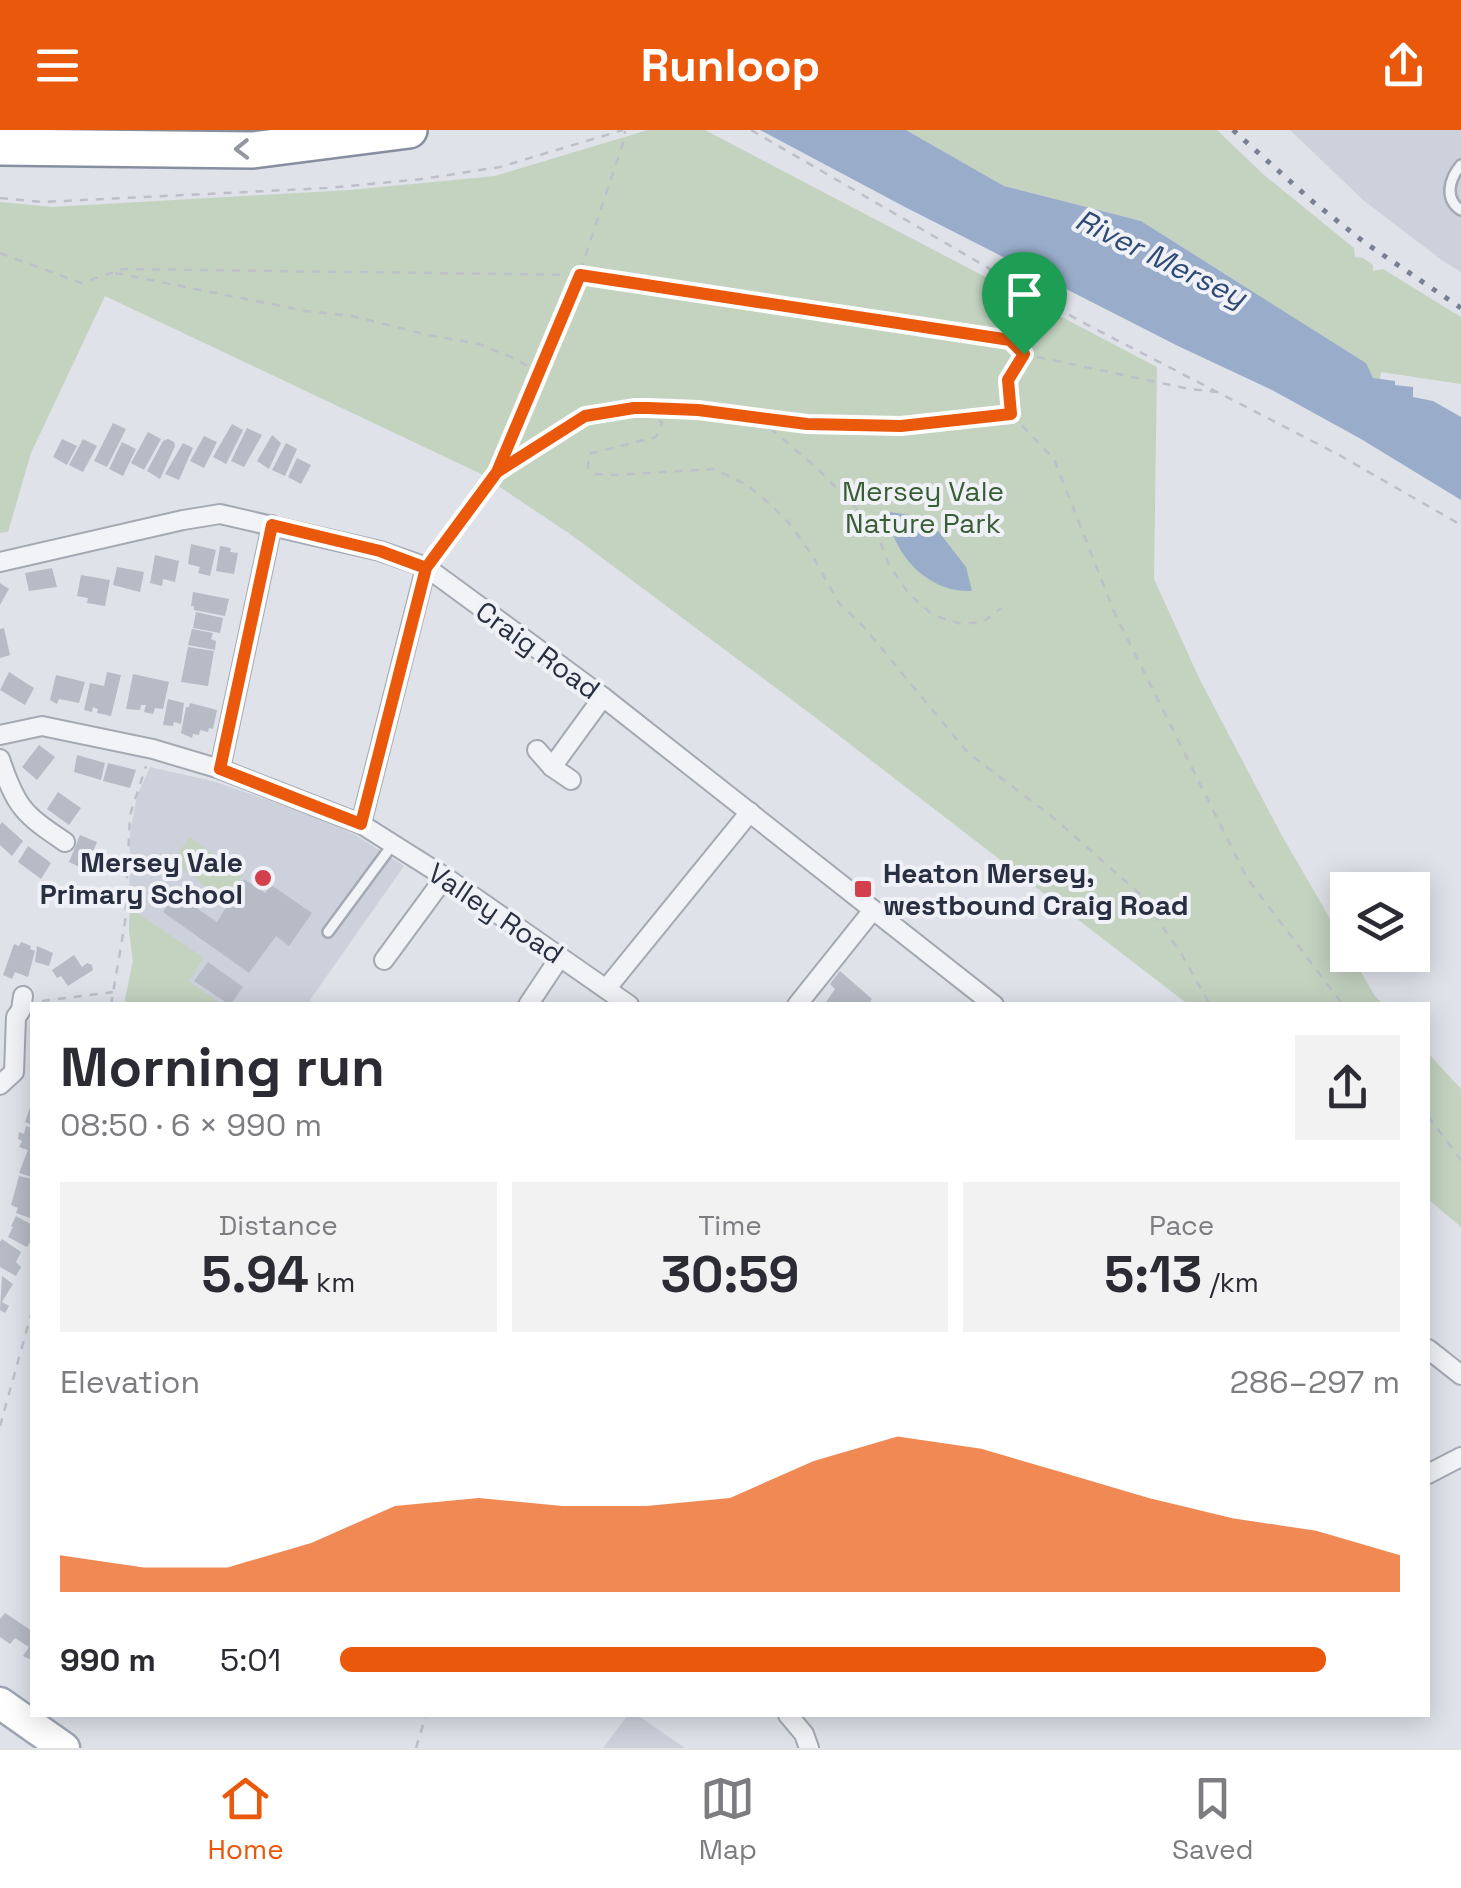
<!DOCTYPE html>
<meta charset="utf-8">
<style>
body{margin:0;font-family:"Space Grotesk",sans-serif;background:#f2f2f3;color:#2b2b33;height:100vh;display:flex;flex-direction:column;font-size:38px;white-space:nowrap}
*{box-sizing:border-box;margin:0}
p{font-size:32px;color:#7c7c81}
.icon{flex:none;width:55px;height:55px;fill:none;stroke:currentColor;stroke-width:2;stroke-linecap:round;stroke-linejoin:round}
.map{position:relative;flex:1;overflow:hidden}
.details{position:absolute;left:30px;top:872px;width:1400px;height:715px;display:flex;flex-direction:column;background:#fff;border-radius:0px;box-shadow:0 5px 25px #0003}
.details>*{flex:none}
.controls{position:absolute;left:1330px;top:742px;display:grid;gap:20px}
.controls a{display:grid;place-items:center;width:100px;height:100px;border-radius:0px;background:#fff;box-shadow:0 5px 25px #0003;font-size:50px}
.pin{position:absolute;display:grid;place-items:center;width:85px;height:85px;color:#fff;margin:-102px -42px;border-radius:50% 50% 50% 0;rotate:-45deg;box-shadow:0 0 10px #0007}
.pin .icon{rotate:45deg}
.round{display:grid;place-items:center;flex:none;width:105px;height:105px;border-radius:0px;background:#f2f2f3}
.head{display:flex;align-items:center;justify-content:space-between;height:170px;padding:0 30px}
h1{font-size:55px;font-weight:700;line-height:75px}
.stats{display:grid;grid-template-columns:repeat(3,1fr);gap:15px;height:170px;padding:10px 30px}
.stats div{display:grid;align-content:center;border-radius:0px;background:#f2f2f3;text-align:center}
.stats b{font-size:50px;font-weight:700}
.stats small{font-size:28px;font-weight:400}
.stats p{font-size:28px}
.chart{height:280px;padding:20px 30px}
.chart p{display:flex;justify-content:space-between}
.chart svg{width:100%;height:180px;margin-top:10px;fill:#ea580c;opacity:.7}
ul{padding:0 30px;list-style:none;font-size:32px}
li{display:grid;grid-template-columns:160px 120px 1fr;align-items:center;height:75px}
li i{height:25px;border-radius:12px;background:#ea580c}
header{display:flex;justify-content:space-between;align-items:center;height:130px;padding:0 30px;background:#ea580c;color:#fff;font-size:45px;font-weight:700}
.dock{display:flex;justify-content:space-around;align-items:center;height:140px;border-top:2px solid #e1e1e2;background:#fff;font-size:28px;color:#7c7c81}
.dock a{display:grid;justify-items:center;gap:5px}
.dock .active{color:#ea580c}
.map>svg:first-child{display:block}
</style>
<header><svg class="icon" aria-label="menu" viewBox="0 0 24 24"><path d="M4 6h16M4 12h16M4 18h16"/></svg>Runloop<svg class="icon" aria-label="share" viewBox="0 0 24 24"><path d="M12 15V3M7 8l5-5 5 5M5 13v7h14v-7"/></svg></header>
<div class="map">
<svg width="1461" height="1618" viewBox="0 0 1461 1618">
<rect width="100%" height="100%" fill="#dfe2e9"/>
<g fill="#cdd1db">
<path d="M1290,0h171v142l-18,-11 -80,-61z"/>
<path d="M150,637l66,15 95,33 43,19 50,32 -94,134 6,5h-192l9,-44 -4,-31 1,-97 7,-37z"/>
<path d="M628,1585h9l48,33h-82z"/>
</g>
<g fill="#c3d3c0">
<path d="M648,0h57l452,237 -3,212 46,101 81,154 66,114 1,7h3l24,41 9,9h-195l-373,-287 -246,-184 -91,-61 -374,-177 -74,157 -23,79 -8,1v-331l52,5 298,-17 145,-14z"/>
<path d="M906,0h311l47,45 90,73 1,9 8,1 10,7v6l10,-2 78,48v67l-80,-12 -1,7h-7l-7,-16 -225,-142 -137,-35z"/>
<path d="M190,707l53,38 -19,25 -52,-38z"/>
<path d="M131,779l73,49 -15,23 33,24h-98l9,-44 -4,-31z"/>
<path d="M1428,923l33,36v138l-33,-28z"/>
</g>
<g fill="#99adca">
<path d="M760,0h146l98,56 137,35 225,142 7,15 22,3v4l18,2v10l20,4 28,16v83l-100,-61 -89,-49 -94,-44 -273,-139z"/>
<path d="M890,382l20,3 22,8 34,44 6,24c-34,2 -65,-22 -78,-54 -3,-7 -3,-17 -4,-25z"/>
</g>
<g fill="#b6bbc6">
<path d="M113,293l13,6 -19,38 -13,-6z"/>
<path d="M232,294l11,6 -17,34 -13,-7z"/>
<path d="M247,298l15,7 -18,32 -13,-6z"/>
<path d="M148,302l13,7 -17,31 -13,-7z"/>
<path d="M272,305l9,8 -12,26 -12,-8z"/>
<path d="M204,306l13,6 -13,26 -14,-7z"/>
<path d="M62,309l15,7 -10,19 -14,-8z"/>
<path d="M83,309l14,7 -14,26 -14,-7z"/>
<path d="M168,309l6,3 1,4 -15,33 -13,-8 16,-30z"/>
<path d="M122,312l14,7 -13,27 -14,-7z"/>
<path d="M183,313l10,5 -14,32 -14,-6z"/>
<path d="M286,313l11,6 -12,27 -13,-6z"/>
<path d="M297,328l14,7 -10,19 -13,-7z"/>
<path d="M191,414l25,6 -6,26 -12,-3 2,-6 -12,-3z"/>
<path d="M220,416l11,2 -1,4 8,1 -4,21 -18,-3z"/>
<path d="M155,425l24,6 -4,21 -12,-3 -1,7 -12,-3z"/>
<path d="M117,437l27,5 -4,20 -27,-7z"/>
<path d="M52,438l5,19 -28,4 -4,-18z"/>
<path d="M81,445l29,5 -5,26 -18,-3 1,-5 -11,-2z"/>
<path d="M0,453l9,6 -9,16z"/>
<path d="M193,462l36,7 -4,17 -31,-6v-4h-3z"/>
<path d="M196,482l27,6 -3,15 -27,-5z"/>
<path d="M4,498l6,27 -10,3v-29z"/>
<path d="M192,499l21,4 -2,6 5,2 -1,9 -27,-5z"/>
<path d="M188,517l26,4 -6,35 -27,-4z"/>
<path d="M9,542l25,16 -9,17 -25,-15z"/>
<path d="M107,542l14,3 -10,41 -14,-3 1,-4 -5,-2 -1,5 -8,-2 6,-27 14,3z"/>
<path d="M133,544l36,8 -6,27 -8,-1 -2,6 -9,-2 2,-7h-5l-1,5 -14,-1z"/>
<path d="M56,545l29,7 -6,21 -20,-4 -2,5 -7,-4z"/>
<path d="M168,569l16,4 -3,21 -7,-2 -1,4 -10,-1z"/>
<path d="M190,573l27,7 -4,19 -4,-1 -1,4 -8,-2 -1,5 -6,-1 -1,4 -11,-5 5,-26h3z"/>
<path d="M39,615l16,12 -18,23 -15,-13z"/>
<path d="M77,625l28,8 -4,17 -27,-8z"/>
<path d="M108,633l28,7 -6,18 -27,-7z"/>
<path d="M58,662l23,16 -12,17 -22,-16z"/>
<path d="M2,692l21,19 -11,15 -12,-11v-20z"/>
<path d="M80,705l17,7 -3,7 8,3 -4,7 -6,-3 -6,14 -17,-8z"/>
<path d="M28,716l23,17 -10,16 -23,-17z"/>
<path d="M244,749l21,14 6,-8 41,28 -23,33 -13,-10 -27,37 -86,-61 13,-18 41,28z"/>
<path d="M21,812l10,4 -1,3 5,2 -7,26 -13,-5 -3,7 -9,-4 11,-31 5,2z"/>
<path d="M37,816l16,7 -4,13 -14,-4z"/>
<path d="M74,825l8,12 5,-4 5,2 1,5 -25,16 -7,-10 -4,2 -5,-8z"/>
<path d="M208,832l35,25 -13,18 -36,-24z"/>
<path d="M840,841l32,28 -4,6h-44l11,-16 -5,-5z"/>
<path d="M32,971v24l-7,-3z"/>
<path d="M26,996l6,2v49l-13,-4 9,-23 -9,-3 3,-6 -4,-2 1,-7 5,2z"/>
<path d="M19,1046l13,3 -2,39 -14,-5 2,-5 -7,-3z"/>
<path d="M16,1086l16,9 -2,11 2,3 -5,8 -19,-10 5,-10 -2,-1z"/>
<path d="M2,1109l19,13 -5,10 5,5 -5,9 -16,-9v-25z"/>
<path d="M2,1146l11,8 -11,18 7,4 -4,7 -5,-3z"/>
<path d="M5,1483l27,18v29l-9,-4 6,-9 -14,-9 -5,6 -10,-7v-18z"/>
</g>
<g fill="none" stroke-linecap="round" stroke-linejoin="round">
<g stroke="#a4a9b3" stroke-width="14">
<g id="lane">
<path d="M1461,35c-12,14 -17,34 0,45"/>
<path d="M328,802l65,-88"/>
</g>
</g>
<g stroke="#a4a9b3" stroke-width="22">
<g id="street">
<path d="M0,432l183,-42 37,-6 160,37 46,16 177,130 391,308"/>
<path d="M0,605l42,-9 111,23 67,20 141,55 84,53 184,128"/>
<path d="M537,620l15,17 19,13"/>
<path d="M0,629c16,48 23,55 65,83"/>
<path d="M552,637l51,-70"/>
<path d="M220,639l52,-244"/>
<path d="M361,694l65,-257"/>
<path d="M384,830l61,-83"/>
<path d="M606,859l144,-177"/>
<path d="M528,875l32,-48"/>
<path d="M797,875l76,-95"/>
<path d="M0,955l14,-13 2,-55 5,-7 2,-14"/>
<path d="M1428,1219l33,26"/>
<path d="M1428,1344l33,-17"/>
<path d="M788,1585l16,19 5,14"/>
</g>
</g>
<g stroke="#9ea6b5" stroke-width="35">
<path id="primary" d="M0,1573l64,45"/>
</g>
<g stroke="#868ea0" stroke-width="40">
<path id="highway" d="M0,17l253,3 156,-20"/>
</g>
<g stroke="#bdc0c8" stroke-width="2.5" stroke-dasharray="8 8" stroke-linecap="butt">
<path d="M751,0l327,190 263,136 120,69"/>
<path d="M0,68l43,4 284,-14 95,-9 78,-12 123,-37"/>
<path d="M0,123l81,30 42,-14 456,6 431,65 14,14 165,35 29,3"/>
<path d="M115,143l191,38 46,5 76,19 51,9 32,13 28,15"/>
<path d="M1024,224l-15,25 2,35 43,45 61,155 132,264 96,127"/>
<path d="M648,278l14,15 -6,14 -67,17 -1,14 7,6 19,1 100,-6 33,16 23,19 19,19 23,32 27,48 25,24 104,126 87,66 85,75 42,61 28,50"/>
<path d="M758,288l58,49 42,43 20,26 11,29 20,29 24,21 28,9 22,-2 18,-14"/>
<path d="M497,341l88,-56 48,-7 65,2 109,14 94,2 110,-12"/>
<path d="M436,424l61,-83 82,-196 44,-132 2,-12"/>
<path d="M42,871l71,-9"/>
<path d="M111,875l14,-83 5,-107 16,-49"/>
<path d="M1428,986l33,44"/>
<path d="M0,1296l32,-115"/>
<path d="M416,1618l10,-33"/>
</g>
<use href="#lane" stroke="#f2f3f7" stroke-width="9"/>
<use href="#street" stroke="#f2f3f7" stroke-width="18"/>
<use href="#primary" stroke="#fff" stroke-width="30"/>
<use href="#highway" stroke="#fff" stroke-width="35"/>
<path stroke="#788093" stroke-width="5" stroke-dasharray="5 10" stroke-linecap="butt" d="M1233,0l79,71 52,41 97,66"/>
</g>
<defs><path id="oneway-chevron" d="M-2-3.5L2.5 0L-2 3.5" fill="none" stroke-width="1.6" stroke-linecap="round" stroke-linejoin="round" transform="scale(2.5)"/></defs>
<use stroke="#9397a0" href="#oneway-chevron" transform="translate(242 19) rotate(179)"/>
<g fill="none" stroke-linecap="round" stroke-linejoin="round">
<g stroke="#fff" stroke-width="20">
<path id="route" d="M1024,224l-16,26 3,34 -110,12 -94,-2 -109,-14 -50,-2h-14l-49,8 -88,56 -71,96 -46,-17 -108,-26 -52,244 141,55 65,-256 71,-96 83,-197 430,65 14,14"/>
</g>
<use href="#route" stroke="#ea580c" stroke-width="12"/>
</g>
<g fill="#d33f4b" stroke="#eff1f6" stroke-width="4">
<circle cx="263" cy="748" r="10"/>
<rect x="853" y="749" width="20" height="20" rx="5"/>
</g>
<g text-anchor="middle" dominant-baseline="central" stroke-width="8" stroke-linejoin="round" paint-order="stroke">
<g font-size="28" fill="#395d34" stroke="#eff1f6">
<text x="923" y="361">Mersey Vale<tspan x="923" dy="32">Nature Park</tspan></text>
</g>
<g font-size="28" fill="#272f41" stroke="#eff1f6">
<text transform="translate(538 520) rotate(36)">Craig Road</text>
<text transform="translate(496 783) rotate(34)">Valley Road</text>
</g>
<g font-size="28" font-weight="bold" fill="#272f41" stroke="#eff1f6" text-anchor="end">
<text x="243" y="732">Mersey Vale<tspan x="243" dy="32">Primary School</tspan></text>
<text x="883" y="743" text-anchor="start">Heaton Mersey,<tspan x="883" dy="32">westbound Craig Road</tspan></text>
</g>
<g font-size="30" font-style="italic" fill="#304a76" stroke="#eff1f6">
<text transform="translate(1161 128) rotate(26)">River Mersey</text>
</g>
</g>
</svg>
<div class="controls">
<a><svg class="icon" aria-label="layers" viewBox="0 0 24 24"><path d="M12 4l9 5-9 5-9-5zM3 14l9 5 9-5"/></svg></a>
</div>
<div class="pin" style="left:1024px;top:224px;background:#1e9e55"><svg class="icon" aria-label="arrive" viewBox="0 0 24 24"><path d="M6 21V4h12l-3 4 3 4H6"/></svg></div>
<section class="details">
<div class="head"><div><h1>Morning run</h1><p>08:50 · 6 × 990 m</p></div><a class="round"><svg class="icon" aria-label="share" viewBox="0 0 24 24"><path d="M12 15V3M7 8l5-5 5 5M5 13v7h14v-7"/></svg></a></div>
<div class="stats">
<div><p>Distance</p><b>5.94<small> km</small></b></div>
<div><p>Time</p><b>30:59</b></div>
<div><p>Pace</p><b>5:13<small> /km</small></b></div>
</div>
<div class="chart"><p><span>Elevation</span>286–297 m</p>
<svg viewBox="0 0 160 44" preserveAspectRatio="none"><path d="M0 44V35L10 38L20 38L30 32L40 23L50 21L60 23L70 23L80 21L90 12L100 6L110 9L120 15L130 21L140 26L150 29L160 35V44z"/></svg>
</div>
<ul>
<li><b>990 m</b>5:01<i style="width:93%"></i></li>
</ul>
</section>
</div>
<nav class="dock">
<a class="active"><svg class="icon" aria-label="home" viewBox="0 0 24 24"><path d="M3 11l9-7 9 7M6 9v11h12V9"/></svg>Home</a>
<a><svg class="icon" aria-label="map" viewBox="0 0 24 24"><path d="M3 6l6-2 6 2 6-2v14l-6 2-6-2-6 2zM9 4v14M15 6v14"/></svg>Map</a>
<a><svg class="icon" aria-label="saved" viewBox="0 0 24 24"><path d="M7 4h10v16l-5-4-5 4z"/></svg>Saved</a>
</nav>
